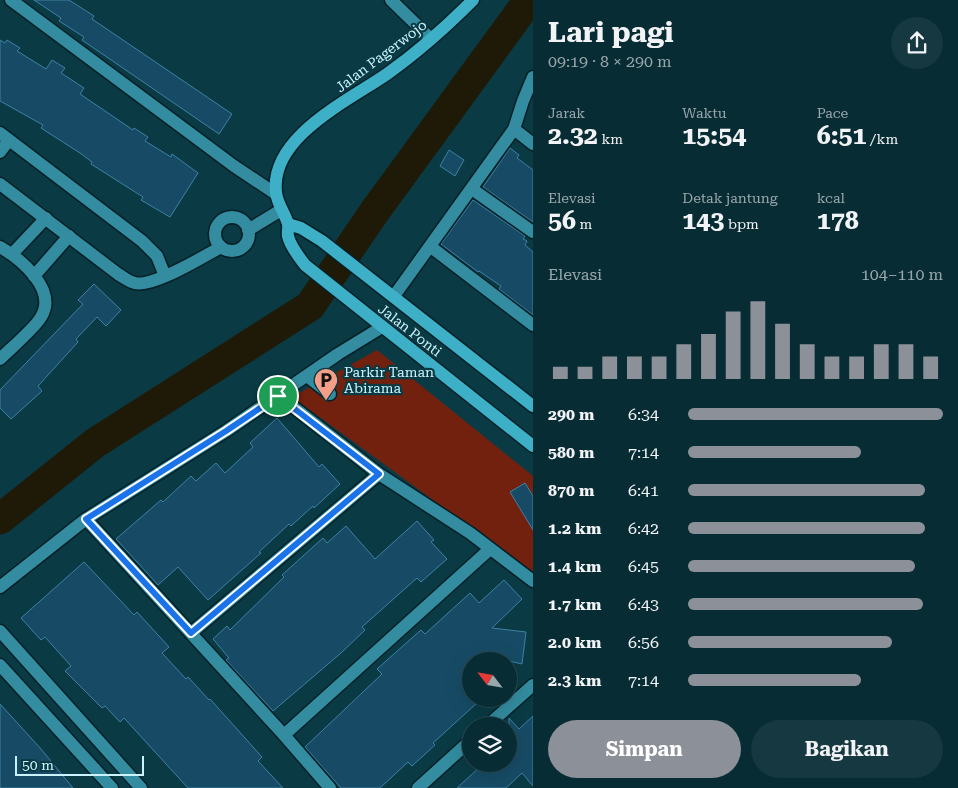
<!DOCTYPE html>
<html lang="id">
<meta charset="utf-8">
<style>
body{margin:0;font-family:"Roboto Serif",serif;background:#163840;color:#f1f3f6;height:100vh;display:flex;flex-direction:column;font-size:19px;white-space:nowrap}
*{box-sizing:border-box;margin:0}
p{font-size:16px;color:#98a7ac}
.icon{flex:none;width:28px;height:28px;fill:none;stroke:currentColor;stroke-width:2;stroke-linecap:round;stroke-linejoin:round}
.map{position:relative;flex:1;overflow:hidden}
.panel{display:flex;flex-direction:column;background:#082c34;width:425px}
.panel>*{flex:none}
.needle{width:32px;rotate:301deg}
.controls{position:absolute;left:462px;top:652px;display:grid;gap:10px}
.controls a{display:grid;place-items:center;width:55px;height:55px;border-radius:50%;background:#082c34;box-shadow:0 5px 20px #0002,0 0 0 1px #29484f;font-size:25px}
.scale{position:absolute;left:15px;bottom:12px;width:129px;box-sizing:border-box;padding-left:5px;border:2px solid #cbf3fd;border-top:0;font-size:14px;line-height:18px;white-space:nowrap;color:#cbf3fd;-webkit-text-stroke:4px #0a3b45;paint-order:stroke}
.pin{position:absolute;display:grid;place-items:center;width:42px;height:42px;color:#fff;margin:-21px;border:2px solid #fff;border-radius:50%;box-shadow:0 1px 5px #0007}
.round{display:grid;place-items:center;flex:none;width:52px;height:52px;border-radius:26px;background:#163840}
.overview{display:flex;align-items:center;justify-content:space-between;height:85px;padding:0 15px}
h1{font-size:28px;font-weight:700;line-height:38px}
.figures{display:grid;grid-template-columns:repeat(3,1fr);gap:8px;height:85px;padding:5px 15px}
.figures div{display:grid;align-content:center}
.figures b{font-size:25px;font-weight:700}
.figures small{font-size:14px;font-weight:400}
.figures p{font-size:14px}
.chart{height:140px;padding:10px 15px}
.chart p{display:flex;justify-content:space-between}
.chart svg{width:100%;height:90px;margin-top:5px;stroke:#8c9099;stroke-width:6}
.cta{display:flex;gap:10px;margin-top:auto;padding:10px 15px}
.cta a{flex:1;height:58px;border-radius:30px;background:#8c9099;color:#fff;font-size:20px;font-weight:700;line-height:58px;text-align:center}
.cta a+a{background:#163840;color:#f1f3f6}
ul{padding:0 15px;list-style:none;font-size:16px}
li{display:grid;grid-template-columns:80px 60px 1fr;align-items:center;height:38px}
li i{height:12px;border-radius:6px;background:#8c9099}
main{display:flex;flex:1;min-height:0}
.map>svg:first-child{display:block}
</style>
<main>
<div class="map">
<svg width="533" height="788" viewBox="0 0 533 788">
<rect width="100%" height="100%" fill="#0a3b45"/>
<path fill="#71210e" d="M377,350l156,126v97l-241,-176z"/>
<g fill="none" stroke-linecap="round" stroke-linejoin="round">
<path stroke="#1f1a08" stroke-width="31" d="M0,519l95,-76 215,-137 65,-95 154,-211"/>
</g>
<g fill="#174b65" stroke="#3e81a4">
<path d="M34,0h35l25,16 -2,3 140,95 -13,20 -137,-94 2,-3 -25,-16 2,-3z"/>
<path d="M0,40l5,3 2,-3 13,8 -3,3 29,18 6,-9 13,8 -4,5 23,15 -4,6 53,36 1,-2 14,9 -3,4 26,16 1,-3 26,19 -28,44 -29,-17 2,-3 -52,-33 1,-2 -12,-9 -39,-25 2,-3 -43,-24z"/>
<path d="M510,148l9,7 -2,3 16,12v52l-50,-35z"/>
<path d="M449,150l15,10 -9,16 -15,-10z"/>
<path d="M473,200l52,36 -2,3 4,2 -2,4 8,7v63l-34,-26 2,-3 -22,-15 -1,1 -37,-28z"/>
<path d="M94,284l27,26 -15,16 -9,-9 -21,22 2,3 -40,44 4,5 -31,28 -11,-11v-18l83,-86 -5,-4z"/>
<path d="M277,418l42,49 3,-3 18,20 -26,24 -1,-2 -22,20 -2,-2 -30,28 2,1 -53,47 -30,-33 -20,18 -42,-46 45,-39 2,2 28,-26 5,5 20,-18 9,10 28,-26 -3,-4z"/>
<path d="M525,483l8,13v34l-23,-38z"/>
<path d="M417,521l17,19 -3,2 16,17 -26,23 -4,-4 -27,24 -28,25 3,3 -24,23 -68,58 -47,-51 3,-2 -16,-19 14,-13 3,4 54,-53 -2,-2 41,-37 4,5 19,-17 29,33z"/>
<path d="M84,562l50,53 3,-3 32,35 -7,6 24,26 2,-2 21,23 1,-1 52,58 -4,4 25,27h-95l-64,-70 -4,4 -15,-16 -3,2 -37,-37 6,-5 -26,-29 -4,3 -20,-22z"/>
<path d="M504,580l18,19 -30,29 34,4 -4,32 -13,-3h-38v38l6,4 -44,40 2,2 -23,21 -4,-4 -28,26h-39l-36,-41 77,-73 -5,-5 44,-39 4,4 45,-41 9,10z"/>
<path d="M0,704l41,45 32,39h-73z"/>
<path d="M533,716v70l-11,-13 -16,15h-49l26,-24h26v-46l10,11z"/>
</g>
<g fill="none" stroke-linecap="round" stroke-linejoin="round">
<g stroke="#042026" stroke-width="15">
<g id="minor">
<path d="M11,0l223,166 42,28"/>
<path d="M391,0l40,39"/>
<path d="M514,129l19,15"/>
<path d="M0,133l142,108 15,15 8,20"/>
<path d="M0,152l9,-12"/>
<path d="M0,184l118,90c5,3 11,8 17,9 18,5 69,-27 86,-36"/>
<path d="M472,189l61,43"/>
<circle cx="232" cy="234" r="17"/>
<path d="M248,230l33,-20"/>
<path d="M0,247c21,12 58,43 41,70 -6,11 -31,32 -41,42"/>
<path d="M431,247l102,78"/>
<path d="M12,254l34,-36"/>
<path d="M34,276l35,-40"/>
<path d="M394,296l120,-167 9,-28 10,-24"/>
<path d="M307,376l23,18"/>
<path d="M278,395l101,79 91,59 63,48"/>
<path d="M86,519l198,216 46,53"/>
<path d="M0,587l86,-68 140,-88 112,-77 44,-27"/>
<path d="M0,631l141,157"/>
<path d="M191,633l188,-159"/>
<path d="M0,665l112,123"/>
<path d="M487,726l46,-41"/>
<path d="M284,735l206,-186"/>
<path d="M418,788l53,-48"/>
</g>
</g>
<g stroke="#042026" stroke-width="15">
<g id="major">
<path d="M473,0c-26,26 -55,52 -86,74 -39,27 -117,63 -111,118 1,12 9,21 12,32 1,4 -1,8 0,12 2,10 11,21 17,29l228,181"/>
<path d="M288,224l13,4 21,13 211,165"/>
</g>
</g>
<use href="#minor" stroke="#338c9f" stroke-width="12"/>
<use href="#major" stroke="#3dafc7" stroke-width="12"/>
</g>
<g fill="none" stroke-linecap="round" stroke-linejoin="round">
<g stroke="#fff" stroke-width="10">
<path id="route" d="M278,396l101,78 -188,159 -105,-114 140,-88z"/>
</g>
<use href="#route" stroke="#1a73e8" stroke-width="6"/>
</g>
<defs>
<g id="parking-pin" transform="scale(1.25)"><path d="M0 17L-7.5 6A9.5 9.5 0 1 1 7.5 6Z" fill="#f49e89" stroke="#0a3b45"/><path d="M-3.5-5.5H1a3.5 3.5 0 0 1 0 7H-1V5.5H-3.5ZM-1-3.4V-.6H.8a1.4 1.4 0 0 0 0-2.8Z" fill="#111"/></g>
</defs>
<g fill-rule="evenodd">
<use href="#parking-pin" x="326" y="380"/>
</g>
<g text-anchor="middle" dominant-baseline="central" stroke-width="4.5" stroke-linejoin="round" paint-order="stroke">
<g font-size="14" fill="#cbf3fd" stroke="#0a3b45">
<text transform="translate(381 56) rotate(-37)">Jalan Pagerwojo</text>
<text transform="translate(410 330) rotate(38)">Jalan Ponti</text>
</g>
<g font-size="14" fill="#cbf3fd" stroke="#0a3b45" text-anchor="start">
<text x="344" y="372">Parkir Taman<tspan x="344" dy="16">Abirama</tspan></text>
</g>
</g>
</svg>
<div class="controls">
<a><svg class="needle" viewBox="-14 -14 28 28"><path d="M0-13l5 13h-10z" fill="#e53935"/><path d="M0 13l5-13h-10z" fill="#98a7ac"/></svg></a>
<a><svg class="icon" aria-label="layers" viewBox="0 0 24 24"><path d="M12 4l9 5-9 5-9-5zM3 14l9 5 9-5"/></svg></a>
</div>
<div class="scale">50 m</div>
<div class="pin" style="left:278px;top:396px;background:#1e9e55"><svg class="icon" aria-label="arrive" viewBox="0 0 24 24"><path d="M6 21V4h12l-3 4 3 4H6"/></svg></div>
</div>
<section class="panel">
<div class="overview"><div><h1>Lari pagi</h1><p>09:19 · 8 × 290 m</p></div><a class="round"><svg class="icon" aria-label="share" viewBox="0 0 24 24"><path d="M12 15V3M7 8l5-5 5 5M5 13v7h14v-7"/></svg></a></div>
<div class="figures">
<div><p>Jarak</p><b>2.32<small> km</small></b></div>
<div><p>Waktu</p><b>15:54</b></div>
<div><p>Pace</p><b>6:51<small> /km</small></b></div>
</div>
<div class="figures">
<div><p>Elevasi</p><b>56<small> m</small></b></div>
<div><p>Detak jantung</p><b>143<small> bpm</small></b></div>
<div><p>kcal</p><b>178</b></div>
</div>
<div class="chart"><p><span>Elevasi</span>104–110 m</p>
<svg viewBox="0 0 160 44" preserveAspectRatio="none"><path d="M5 44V38M15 44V38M25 44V33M35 44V33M45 44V33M55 44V27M65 44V22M75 44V11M85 44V6M95 44V17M105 44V27M115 44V33M125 44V33M135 44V27M145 44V27M155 44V33"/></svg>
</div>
<ul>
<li><b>290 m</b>6:34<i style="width:100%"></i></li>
<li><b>580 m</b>7:14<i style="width:68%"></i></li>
<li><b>870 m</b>6:41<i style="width:93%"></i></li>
<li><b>1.2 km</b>6:42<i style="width:93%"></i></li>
<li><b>1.4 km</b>6:45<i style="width:89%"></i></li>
<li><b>1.7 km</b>6:43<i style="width:92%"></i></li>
<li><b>2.0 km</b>6:56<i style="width:80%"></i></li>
<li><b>2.3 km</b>7:14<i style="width:68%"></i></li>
</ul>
<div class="cta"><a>Simpan</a><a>Bagikan</a></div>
</section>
</main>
